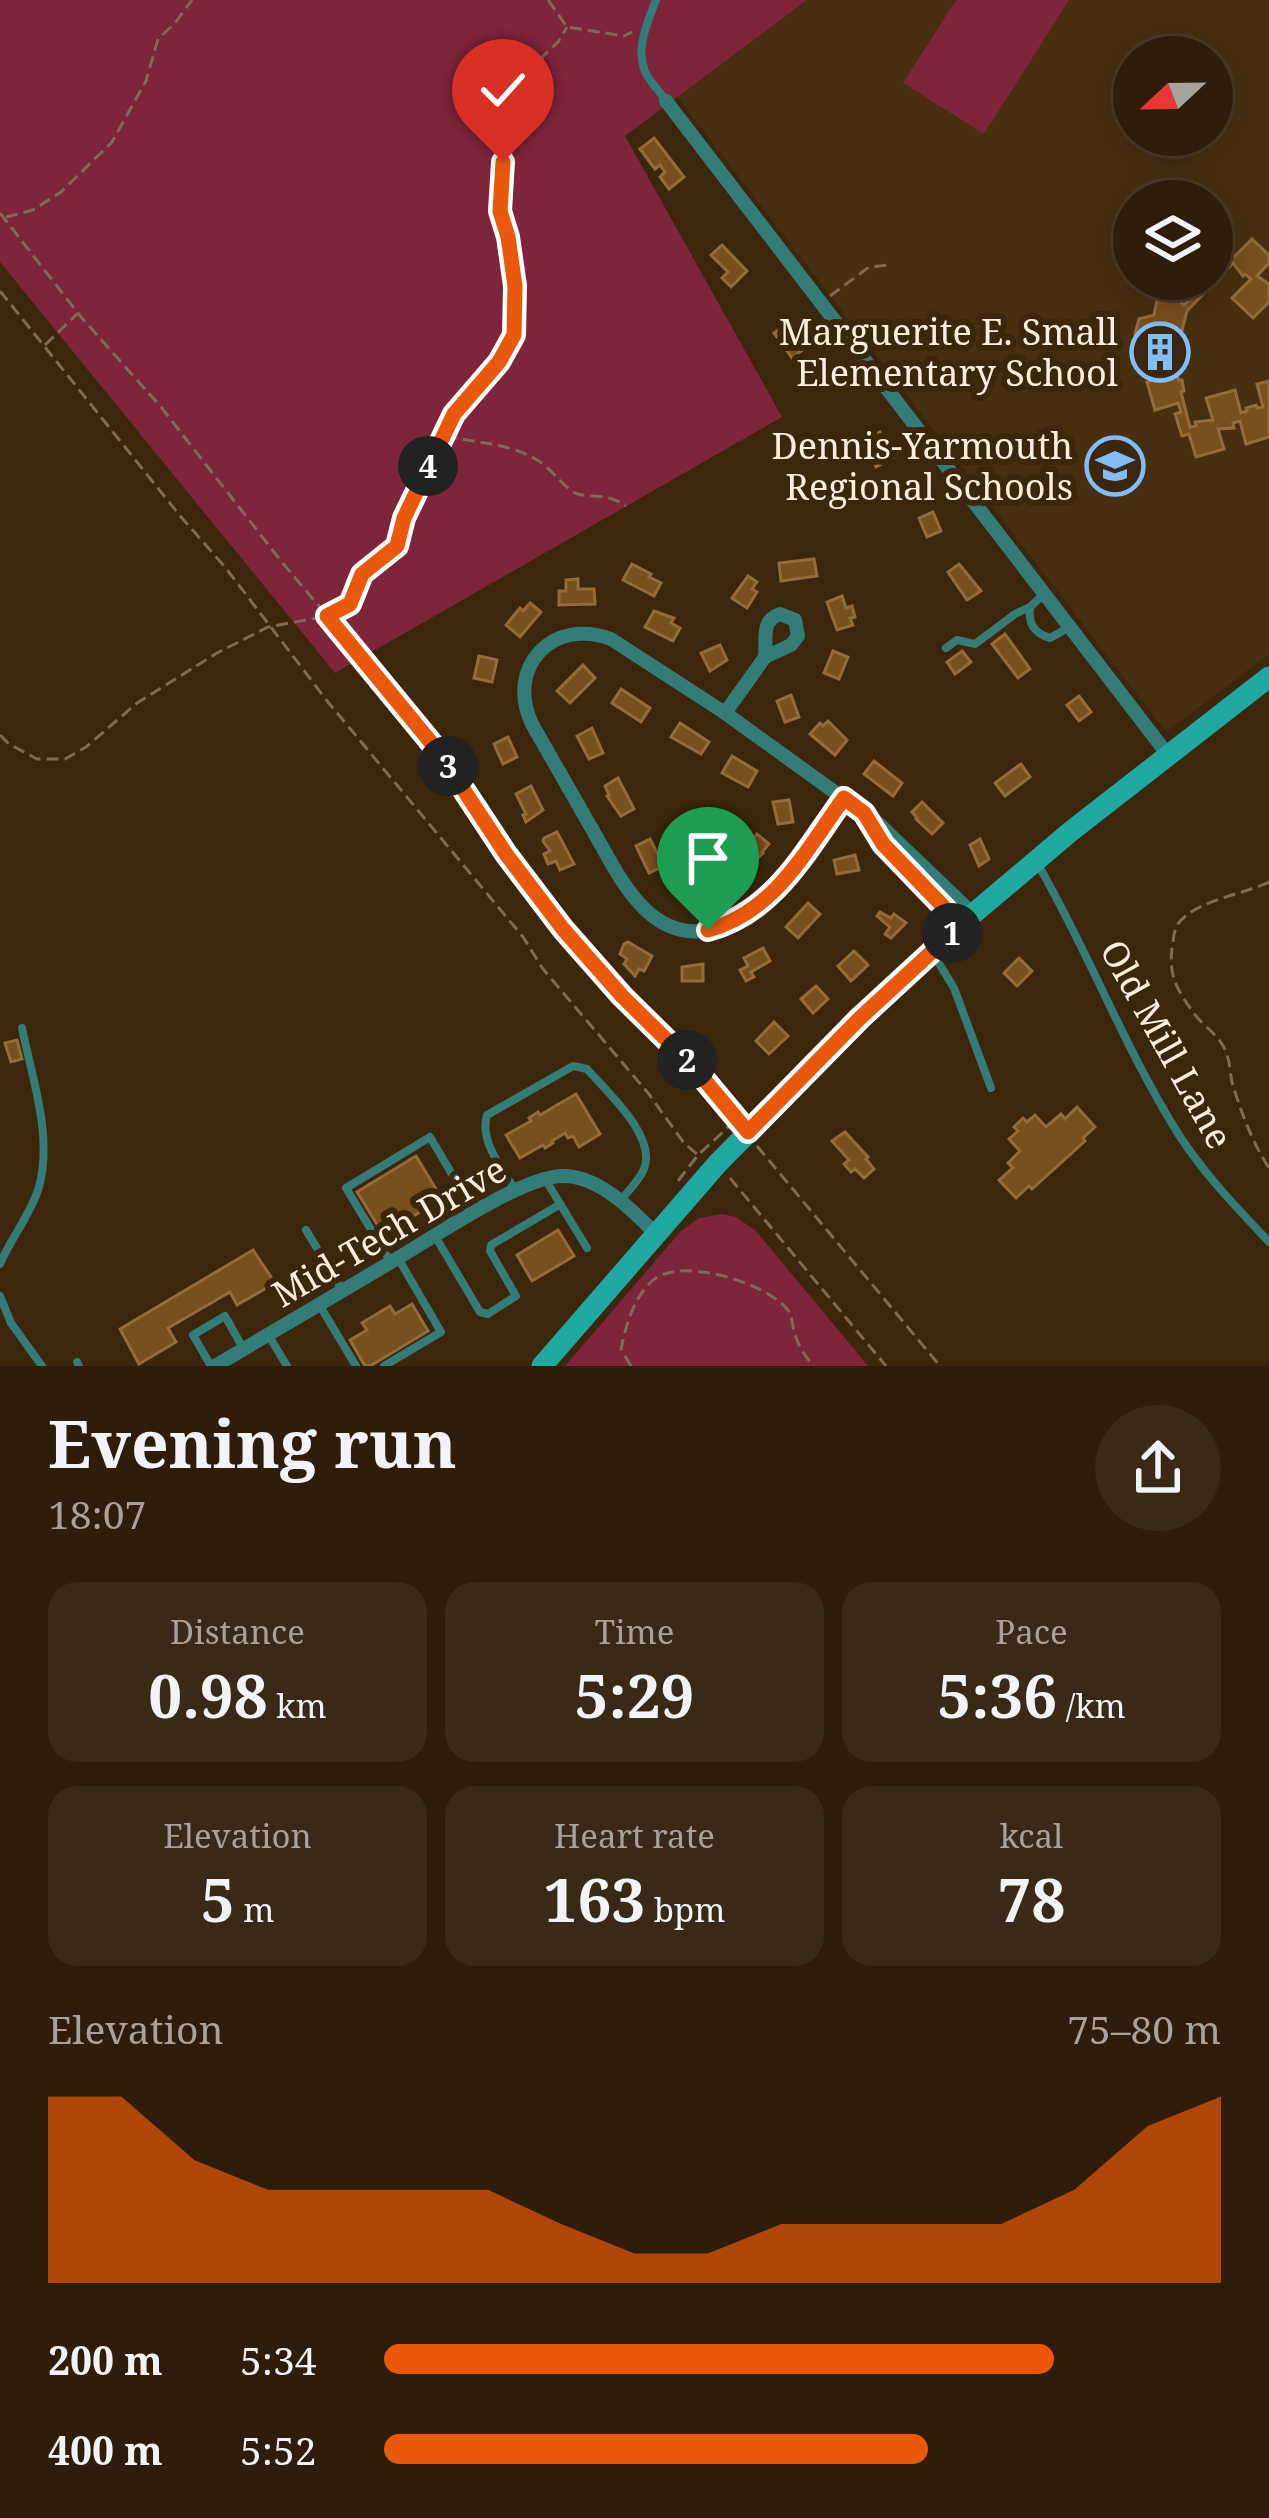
<!DOCTYPE html>
<meta charset="utf-8">
<style>
body{margin:0;font-family:"Noto Serif",serif;background:#392a18;color:#f1f3f6;height:100vh;display:flex;flex-direction:column;font-size:45px;white-space:nowrap}
*{box-sizing:border-box;margin:0}
p{font-size:39px;color:#a7a29c}
.icon{flex:none;width:66px;height:66px;fill:none;stroke:currentColor;stroke-width:2;stroke-linecap:round;stroke-linejoin:round}
.map{position:relative;height:1366px;overflow:hidden}
.panel{display:flex;flex-direction:column;background:#2d1d0a;flex:1}
.panel>*{flex:none}
.needle{width:78px;rotate:248deg}
.controls{position:absolute;left:1113px;top:36px;display:grid;gap:24px}
.controls a{display:grid;place-items:center;width:120px;height:120px;border-radius:50%;background:#2d1d0a;box-shadow:0 6px 30px #0003,0 0 0 3px #483b2b;font-size:60px}
.pin{position:absolute;display:grid;place-items:center;width:102px;height:102px;color:#fff;margin:-123px -51px;border-radius:50% 50% 50% 0;rotate:-45deg;box-shadow:0 0 12px #0007}
.pin .icon{rotate:45deg}
.km{position:absolute;width:60px;height:60px;margin:-30px;border-radius:50%;background:#222;color:#fff;font-size:33px;line-height:60px;text-align:center}
.round{display:grid;place-items:center;flex:none;width:126px;height:126px;border-radius:63px;background:#392a18}
.head{display:flex;align-items:center;justify-content:space-between;height:204px;padding:0 48px}
h1{font-size:66px;font-weight:700;line-height:90px}
.metrics{display:grid;grid-template-columns:repeat(3,1fr);gap:18px;height:204px;padding:12px 48px}
.metrics div{display:grid;align-content:center;border-radius:30px;background:#392a18;text-align:center}
.metrics b{font-size:60px;font-weight:700}
.metrics small{font-size:33px;font-weight:400}
.metrics p{font-size:33px}
.chart{height:336px;padding:24px 48px}
.chart p{display:flex;justify-content:space-between}
.chart svg{width:100%;height:216px;margin-top:12px;fill:#ea580c;opacity:.7}
ul{padding:0 48px;list-style:none;font-size:39px}
li{display:grid;grid-template-columns:192px 144px 1fr;align-items:center;height:90px}
li i{height:30px;border-radius:15px;background:#ea580c}
.map>svg:first-child{display:block}
</style>
<div class="map">
<svg width="1269" height="1366" viewBox="0 0 1269 1366">
<rect width="100%" height="100%" fill="#3c270d"/>
<path fill="#472f10" fill-rule="evenodd" d="M807,0h462v654l-103,78 -489,-636zM1134,57h78v78h-78zM1134,201h78v78h-78z"/>
<g fill="#7e253b">
<path d="M0,0h807l-182,136 157,281 -447,256 -335,-411z"/>
<path d="M956,0h113l-85,134 -81,-51z"/>
<path d="M722,1214l14,3 20,14 112,135h-303l116,-135 18,-13z"/>
</g>
<g fill="#78501d" stroke="#946b39" stroke-width="3">
<path d="M654,138l30,39 -15,12 -9,-12 5,-5 -5,-7 -5,4 -15,-20z"/>
<path d="M1252,239l17,16v8l-12,13 12,8v18l-16,16 -21,-20 19,-19 -6,-5 -2,2 -10,-13 -46,48 -14,55 6,14h3l2,11 -3,1 9,35 6,-1 -1,-4 18,-2 -7,-22 29,-8 6,23 6,-2 -1,-3 10,-3 1,3 6,-1 -6,-23 12,-3v56l-23,7 -6,-23 -7,2 1,5 -16,1 6,20 -28,8 -7,-23 -7,2 -7,-22 6,-2 -3,-9 -23,7 -8,-28 23,-7 -3,-9 -13,4 -12,-11 4,-14 -11,-11 4,-15 15,-4 3,-15 16,-5 11,10 6,-6 -17,-16 3,-4h36l5,-8 -5,-4 17,-17 6,6z"/>
<path d="M722,245l25,26 -16,16 -9,-9 6,-6 -17,-17z"/>
<path d="M790,321l18,25 -16,12 -18,-25z"/>
<path d="M880,432l13,26 -17,9 -13,-26z"/>
<path d="M933,512l8,19 -14,6 -8,-19z"/>
<path d="M814,559l3,17 -36,5 -2,-18z"/>
<path d="M632,564l19,10 -2,3 12,6 -7,13 -31,-16z"/>
<path d="M959,564l22,27 -14,9 -19,-28z"/>
<path d="M748,576l9,6 -5,7 5,3 -10,16 -15,-10z"/>
<path d="M578,579v10h16l1,15 -36,1v-14h7v-11z"/>
<path d="M842,596l4,12 6,-2 3,11 -5,1 3,7 -16,5 -10,-28z"/>
<path d="M530,603l11,9 -21,25 -14,-12 14,-17 3,3z"/>
<path d="M654,611l20,7 -3,5 9,5 -7,13 -28,-14z"/>
<path d="M1005,634l25,35 -12,9 -26,-34z"/>
<path d="M720,645l7,15 -17,11 -9,-18z"/>
<path d="M833,651l15,6 -9,22 -15,-6z"/>
<path d="M962,651l9,11 -16,12 -8,-12z"/>
<path d="M479,656l18,4 -5,22 -18,-4z"/>
<path d="M583,665l12,13 -25,25 -13,-12z"/>
<path d="M621,689l29,19 -9,14 -29,-19z"/>
<path d="M791,695l8,22 -14,5 -8,-21z"/>
<path d="M1079,696l12,16 -12,9 -12,-16z"/>
<path d="M828,721l19,19 -12,15 -25,-21 10,-11 3,3z"/>
<path d="M680,723l29,19 -8,12 -30,-17z"/>
<path d="M592,728l11,25 -14,6 -12,-23z"/>
<path d="M508,737l9,20 -14,7 -9,-20z"/>
<path d="M732,756l25,15 -9,16 -26,-14z"/>
<path d="M874,761l28,22 -9,13 -29,-22z"/>
<path d="M1021,764l9,13 -25,19 -10,-13z"/>
<path d="M618,778l16,31 -13,7 -14,-20 2,-1 -4,-9z"/>
<path d="M531,786l12,24 -17,12 -3,-7 3,-1 -10,-20z"/>
<path d="M789,800l4,22 -15,2 -5,-22z"/>
<path d="M922,802l21,21 -11,11 -16,-15 1,-1 -5,-6z"/>
<path d="M557,832l17,32 -14,6 -4,-9 -8,3 -4,-10 6,-3 -7,-10 1,-3z"/>
<path d="M757,834l12,10 -7,8 1,1 -14,14 -11,-10z"/>
<path d="M650,839l14,27 -15,7 -13,-27z"/>
<path d="M980,839l9,20 -10,7 -9,-21z"/>
<path d="M855,855l4,15 -22,4 -3,-14z"/>
<path d="M723,876l6,16 -28,12 -6,-18z"/>
<path d="M808,903l12,11 -22,24 -12,-11z"/>
<path d="M880,912l11,6 3,-4 12,9 -15,15 -6,-4 5,-7 -13,-11z"/>
<path d="M628,942l24,14 -8,15 -5,-2 -4,7 -11,-12 3,-5 -7,-5 4,-10z"/>
<path d="M763,948l7,13 -19,11 3,5 -8,4 -6,-11 8,-4 -4,-8z"/>
<path d="M854,951l14,14 -17,16 -13,-15z"/>
<path d="M1019,958l13,13 -15,15 -13,-13z"/>
<path d="M703,964v17h-21v-14z"/>
<path d="M816,986l12,13 -15,14 -12,-14z"/>
<path d="M774,1022l14,14 -19,18 -13,-13z"/>
<path d="M17,1040l5,19 -11,3 -6,-19z"/>
<path d="M576,1094l24,40 -21,13 -6,-11 -5,2 -3,-5 -13,8 1,2 -8,5 -2,-3 -23,13 -14,-23 25,-14 -2,-3 9,-6 2,3z"/>
<path d="M1077,1107l18,20 -12,11 2,3 -53,48 -3,-3 -13,12 -17,-18 14,-12 -5,-5 12,-12 -11,-12 9,-8 -4,-4 9,-9 4,4 8,-7 11,12 15,-13 4,5z"/>
<path d="M845,1132l23,25 -2,2 8,10 -10,9 -9,-9 -4,3 -7,-8 5,-4 -17,-19z"/>
<path d="M416,1156l26,43 -59,35 -26,-42z"/>
<path d="M558,1230l16,26 -42,25 -15,-26z"/>
<path d="M253,1250l22,33 -38,22 -7,-13 -62,36 8,14 -37,22 -19,-35z"/>
<path d="M412,1304l16,27 -58,35h-5l-15,-26 17,-10 -5,-7 28,-17 5,8z"/>
</g>
<g fill="none" stroke-linecap="round" stroke-linejoin="round">
<g stroke="#7e6b55" stroke-width="3" stroke-dasharray="12 6" stroke-linecap="butt">
<path d="M548,0l19,27 57,9 8,-4"/>
<path d="M0,213l81,104 80,90 120,154 125,148 32,42 80,119 45,59 59,67 71,69 43,55"/>
<path d="M6,217l27,-7 28,-18 51,-50 34,-61 12,-42 17,-16 17,-23"/>
<path d="M0,291l181,226 44,50 103,135 195,235 20,32 105,124 36,50 14,12"/>
<path d="M830,296l39,-29 21,-2"/>
<path d="M45,345l32,-31"/>
<path d="M445,436c31,7 65,7 92,24 14,8 23,23 36,32 11,7 32,-1 53,14"/>
<path d="M0,735l9,9 28,15h28l21,-12 51,-44 80,-50 51,-26 59,-11 23,-12 12,-30 35,-28 7,-28 51,-104 44,-52 15,-27 1,-49 -7,-49 -8,-26 3,-49 7,-24 5,-30 16,-21 5,-24 22,-21 9,-15"/>
<path d="M1269,882c-27,13 -74,18 -92,43 -2,3 -4,15 -4,18 -6,29 3,46 20,69 11,16 28,23 34,43 3,8 3,18 5,27 9,30 20,60 37,86"/>
<path d="M757,1146l183,220"/>
<path d="M730,1178l156,188"/>
<path d="M678,1181l20,-26 39,-36"/>
<path d="M631,1366l-10,-17c5,-23 12,-50 30,-67 26,-27 114,0 136,27 6,7 5,17 8,26 4,11 10,22 19,31"/>
</g>
<g stroke="#347c78" stroke-width="8">
<path d="M656,0c-9,23 -23,53 -8,77 5,8 13,16 18,24"/>
<path d="M1043,595l-13,12c-2,17 4,26 20,31l18,-10"/>
<path d="M946,648l11,-8 18,4 40,-30 15,-7"/>
<path d="M1036,861c52,89 88,187 143,274 25,39 58,73 90,107"/>
<path d="M932,952l22,36 37,100"/>
<path d="M545,1179l42,69"/>
<path d="M515,1190c-13,-22 -36,-49 -28,-75l86,-49 14,3c20,23 70,67 57,100 -5,12 -16,22 -24,32"/>
<path d="M306,1230l36,60"/>
<path d="M435,1236l45,76 8,2 28,-18 -26,-45 1,-6 68,-40"/>
<path d="M390,1261l-44,-73 84,-51 45,76"/>
<path d="M0,1264c11,-26 31,-50 39,-77 14,-51 -7,-109 -17,-159"/>
<path d="M0,1296l11,27 31,43"/>
<path d="M320,1306l36,60"/>
<path d="M269,1336l18,30"/>
<path d="M77,1362l2,4"/>
<path d="M211,1366l-18,-31 32,-19 18,32"/>
<path d="M384,1366l57,-34 -43,-74"/>
</g>
<g stroke="#347c78" stroke-width="14">
<path d="M666,101l502,654"/>
<path d="M780,614l15,6 3,16 -7,9 -26,12c2,-18 -5,-36 15,-43z"/>
<path d="M725,713l40,-56"/>
<path d="M844,798c-27,36 -50,80 -86,109 -12,9 -26,16 -41,21 -67,20 -98,-52 -125,-99 -20,-35 -40,-70 -60,-105 -27,-57 21,-107 79,-85l114,74 154,111 94,90"/>
<path d="M866,818l17,26 77,81"/>
<path d="M215,1366c61,-36 122,-72 183,-108 37,-22 125,-82 165,-82 36,0 68,33 92,57"/>
</g>
<path stroke="#20a9a2" stroke-width="21" d="M542,1366l176,-203 173,-174 82,-75 97,-82 199,-155"/>
</g>
<g fill="none" stroke-linecap="round" stroke-linejoin="round">
<g stroke="#fff" stroke-width="24">
<path id="route" d="M503,162l-3,49 8,26 7,49 -1,49 -15,27 -45,52 -50,104 -7,28 -35,28 -12,30 -23,12 111,135 68,103 57,75 59,67 70,69 56,67 112,-114 101,-93 -78,-81 -19,-31 -20,-15c-38,52 -69,114 -136,132"/>
</g>
<use href="#route" stroke="#ea580c" stroke-width="15"/>
</g>
<defs>
<g id="building-ring" transform="scale(3)"><circle r="9.5" fill="#3c270d" stroke="#80bdfa" stroke-width="1.5"/><path d="M-4-6H4V6H1V3H-1V6H-4ZM-2.5-4.3h1.7v1.8h-1.7ZM.8-4.3h1.7v1.8H.8ZM-2.5-1h1.7V.8h-1.7ZM.8-1h1.7V.8H.8Z" fill="#80bdfa"/></g>
<g id="school-ring" transform="scale(3)"><circle r="9.5" fill="#3c270d" stroke="#80bdfa" stroke-width="1.5"/><path d="M0-5L7-2L0 1L-7-2ZM-4 1L0 2.5L4 1V4Q0 6-4 4Z" fill="#80bdfa"/></g>
</defs>
<g fill-rule="evenodd">
<use href="#building-ring" x="1160" y="352"/>
<use href="#school-ring" x="1115" y="466"/>
</g>
<g text-anchor="middle" dominant-baseline="central" stroke-width="12" stroke-linejoin="round" paint-order="stroke">
<g font-size="36" fill="#fdefdf" stroke="#3c270d" text-anchor="end">
<text x="1118" y="331">Marguerite E. Small<tspan x="1118" dy="41">Elementary School</tspan></text>
<text x="1073" y="445">Dennis-Yarmouth<tspan x="1073" dy="41">Regional Schools</tspan></text>
</g>
<g font-size="36" fill="#fdefdf" stroke="#3c270d">
<text transform="translate(1167 1044) rotate(61)">Old Mill Lane</text>
<text transform="translate(389 1231) rotate(-30)">Mid-Tech Drive</text>
</g>
</g>
</svg>
<div class="controls">
<a><svg class="needle" viewBox="-14 -14 28 28"><path d="M0-13l5 13h-10z" fill="#e53935"/><path d="M0 13l5-13h-10z" fill="#a7a29c"/></svg></a>
<a><svg class="icon" aria-label="layers" viewBox="0 0 24 24"><path d="M12 4l9 5-9 5-9-5zM3 14l9 5 9-5"/></svg></a>
</div>
<div class="pin" style="left:708px;top:930px;background:#1e9e55"><svg class="icon" aria-label="arrive" viewBox="0 0 24 24"><path d="M6 21V4h12l-3 4 3 4H6"/></svg></div>
<div class="pin" style="left:503px;top:162px;background:#d93025"><svg class="icon" aria-label="check" viewBox="0 0 24 24"><path d="M5 12l5 5 9-10"/></svg></div>
<b class="km" style="left:952px;top:933px">1</b>
<b class="km" style="left:687px;top:1060px">2</b>
<b class="km" style="left:448px;top:766px">3</b>
<b class="km" style="left:428px;top:466px">4</b>
</div>
<section class="panel">
<div class="head"><div><h1>Evening run</h1><p>18:07</p></div><a class="round"><svg class="icon" aria-label="share" viewBox="0 0 24 24"><path d="M12 15V3M7 8l5-5 5 5M5 13v7h14v-7"/></svg></a></div>
<div class="metrics">
<div><p>Distance</p><b>0.98<small> km</small></b></div>
<div><p>Time</p><b>5:29</b></div>
<div><p>Pace</p><b>5:36<small> /km</small></b></div>
</div>
<div class="metrics">
<div><p>Elevation</p><b>5<small> m</small></b></div>
<div><p>Heart rate</p><b>163<small> bpm</small></b></div>
<div><p>kcal</p><b>78</b></div>
</div>
<div class="chart"><p><span>Elevation</span>75–80 m</p>
<svg viewBox="0 0 160 44" preserveAspectRatio="none"><path d="M0 44V6L10 6L20 19L30 25L40 25L50 25L60 25L70 32L80 38L90 38L100 32L110 32L120 32L130 32L140 25L150 12L160 6V44z"/></svg>
</div>
<ul>
<li><b>200 m</b>5:34<i style="width:80%"></i></li>
<li><b>400 m</b>5:52<i style="width:65%"></i></li>
</ul>
</section>
